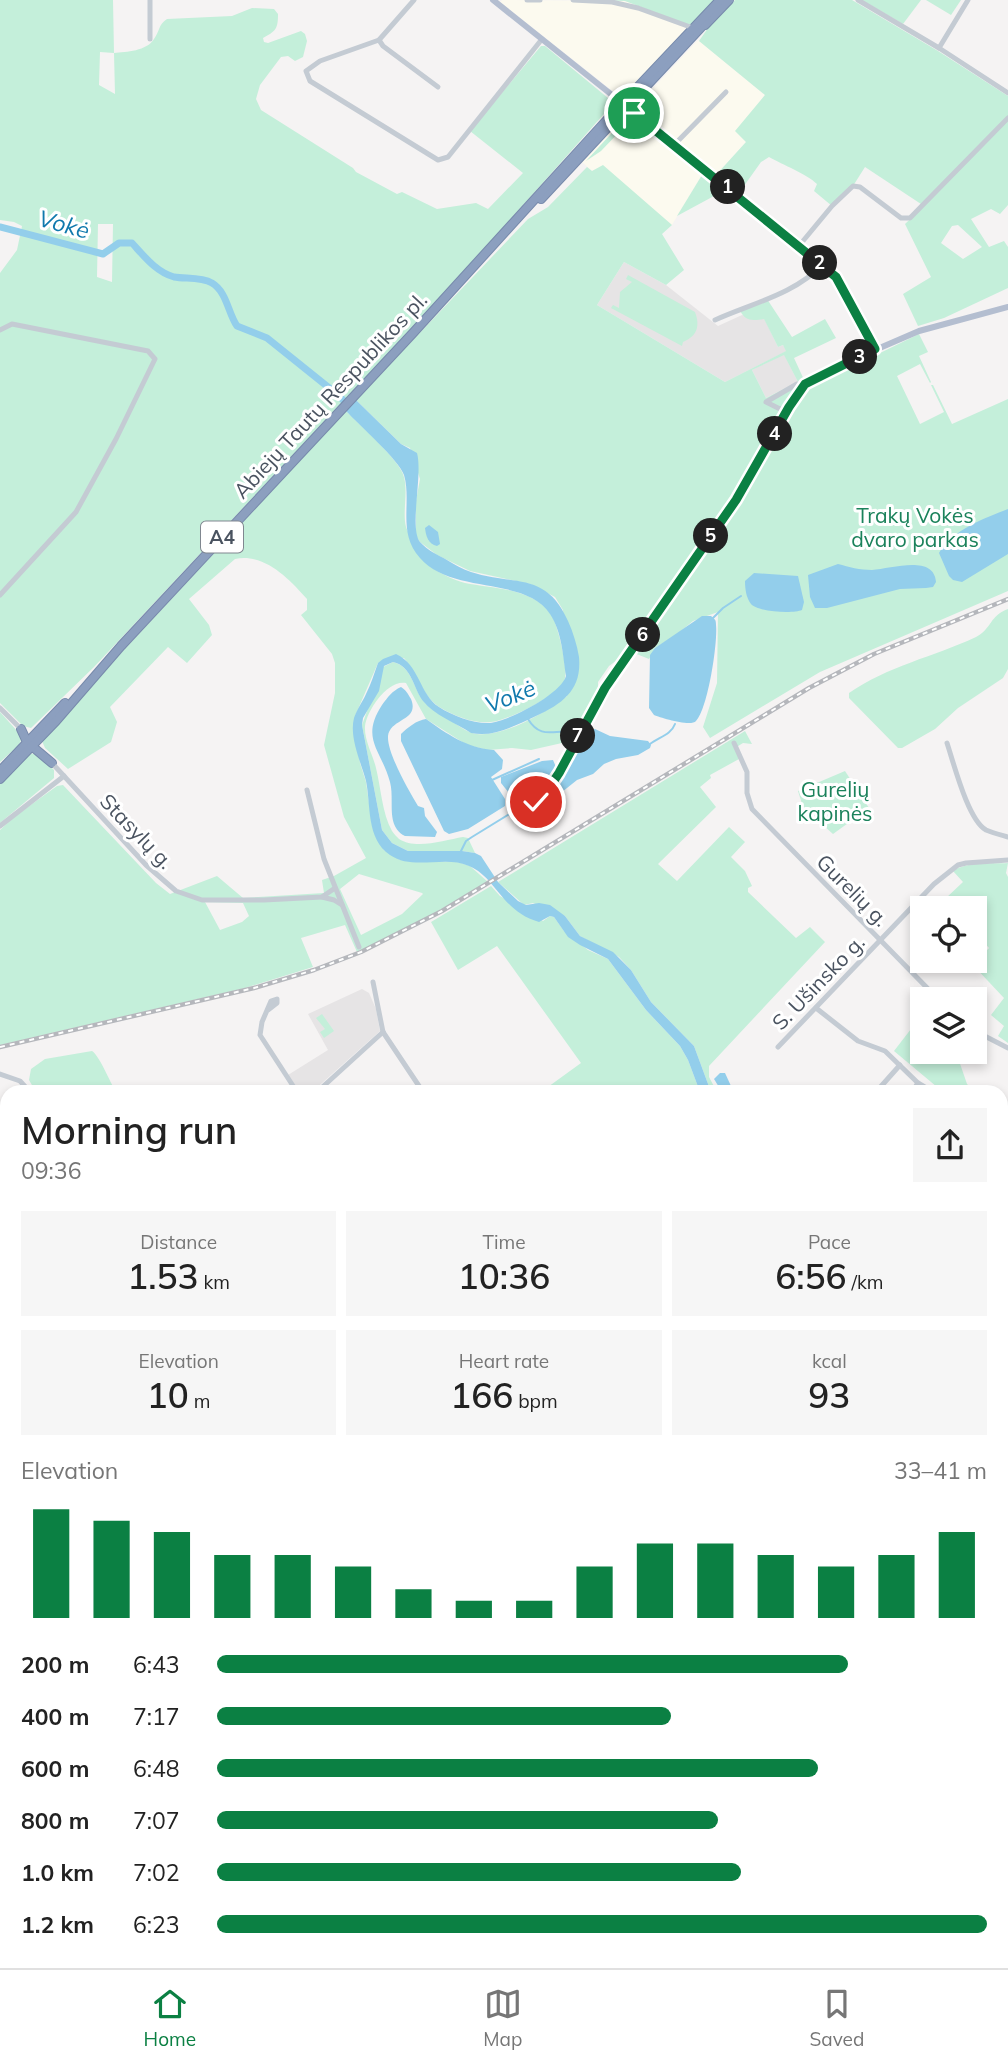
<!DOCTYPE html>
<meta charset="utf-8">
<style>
body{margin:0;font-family:Mulish,sans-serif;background:#f6f6f6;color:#222;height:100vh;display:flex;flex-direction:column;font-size:26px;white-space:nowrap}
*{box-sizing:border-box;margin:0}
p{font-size:23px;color:#767676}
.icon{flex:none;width:38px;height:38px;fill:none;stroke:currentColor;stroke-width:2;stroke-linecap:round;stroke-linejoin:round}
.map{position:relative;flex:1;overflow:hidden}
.drawer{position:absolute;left:0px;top:1085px;width:1008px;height:884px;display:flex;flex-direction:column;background:#fff;border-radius:21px 21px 0 0;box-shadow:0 4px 10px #0003}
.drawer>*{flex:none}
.controls{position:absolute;left:910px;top:896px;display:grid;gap:14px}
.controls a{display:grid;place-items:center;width:77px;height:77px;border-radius:0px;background:#fff;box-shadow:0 4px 10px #0003;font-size:35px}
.pin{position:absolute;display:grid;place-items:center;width:60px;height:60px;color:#fff;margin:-30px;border:4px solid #fff;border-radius:50%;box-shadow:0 2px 7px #0007}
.km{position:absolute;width:35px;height:35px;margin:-18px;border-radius:50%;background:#222;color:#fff;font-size:19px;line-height:35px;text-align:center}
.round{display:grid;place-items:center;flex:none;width:74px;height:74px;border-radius:0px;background:#f6f6f6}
.summary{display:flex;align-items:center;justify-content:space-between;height:119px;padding:0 21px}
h1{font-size:38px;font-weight:600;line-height:52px}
.figures{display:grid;grid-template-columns:repeat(3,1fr);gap:10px;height:119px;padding:7px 21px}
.figures div{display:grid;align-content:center;border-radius:0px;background:#f6f6f6;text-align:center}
.figures b{font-size:35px;font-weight:600}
.figures small{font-size:19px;font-weight:400}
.figures p{font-size:19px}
.chart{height:196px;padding:14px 21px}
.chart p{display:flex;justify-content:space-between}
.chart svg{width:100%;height:126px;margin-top:7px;stroke:#0b8043;stroke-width:6}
ul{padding:0 21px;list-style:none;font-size:23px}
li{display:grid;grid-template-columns:112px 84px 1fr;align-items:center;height:52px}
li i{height:18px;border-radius:9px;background:#0b8043}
.menu{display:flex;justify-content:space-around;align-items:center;height:98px;border-top:2px solid #e0e0e0;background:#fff;font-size:19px;color:#767676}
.menu a{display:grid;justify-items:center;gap:4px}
.menu .on{color:#0b8043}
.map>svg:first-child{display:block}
</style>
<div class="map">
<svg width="1008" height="1968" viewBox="0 0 1008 1968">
<rect width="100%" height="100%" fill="#f5f3f3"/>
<g fill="#fcfaef">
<path d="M502,0l123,1 66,25 -61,65 -11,5 -119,-94z"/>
<path d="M698,40l67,55 -29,36 10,11 -30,33 -77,-64 -1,-5 6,-8z"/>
<path d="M625,114l77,61 -30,50 -69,-59 -11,5 -10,-9z"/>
</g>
<g fill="#e6e4e5">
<path d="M624,262l42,23 52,41 24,-11 22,3 14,29 5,-2 4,6 -62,31 -128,-77z"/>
<path d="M784,354l14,28 -32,16 -14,-28z"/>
<path d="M362,989l7,4 7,16 4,22 -68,61h-12l-12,-17 40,-25 -20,-36z"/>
</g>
<g fill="#c4efda" fill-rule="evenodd">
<path d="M0,0h113l1,53c12,-1 33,-2 40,-14 6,-8 4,-14 13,-20l65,-3 20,-8 22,1 4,5c0,15 -2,17 -15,24l1,4 4,1 33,-12 4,3 2,7 -4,16 -8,4 -7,-5 -7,1 -21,28 -4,14 5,11 92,58 3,4 41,22 5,-2 35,17 39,-6 12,6 35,-36 -53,-42 71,-85h4l63,52 3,8 -159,179 -358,382 -63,61 -8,-2 -23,-23v-430l17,-23 5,-24 -8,-4 -14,-2zM100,52l14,1 1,41 -16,-9zM98,224h15l-1,58 -15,-5z"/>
<path d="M604,0h112l-25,26 -66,-25z"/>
<path d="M735,0h117l86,51 70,45v109l-8,9 -9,-5 -20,10 18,28 15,-6 4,6v41l-64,30 -26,8 -15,-32 28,-17 -26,-53 19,-18 -59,-39 -12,19 -21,20 -18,-15 3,-7c-10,-10 -34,-19 -48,-27l-8,5 -22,31 -23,-18 30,-33 -11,-11 30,-36 -66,-54 9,-13zM958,225l24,22 -19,12 -22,-16 11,-17z"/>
<path d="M862,0h59l-18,24z"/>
<path d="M926,0h35l-10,15z"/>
<path d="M628,120l13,9 -1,2 -5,2 -7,-5h-5l-22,23 -15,10 36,-39z"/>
<path d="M603,165l69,60 -10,9 22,36 -18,15 -42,-23 -27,43 128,77 61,-31 -3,-6 -5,2 -14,-28c-13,2 -19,2 -25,-10l28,-10 25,38 33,-18 11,19 -42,20 12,26 69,-34 3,4 41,-20 9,18 -9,4 12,26 -1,1 -10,-19 -23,12 23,48 24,-12 -13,-27h2l19,39 56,-25v192l-188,81 -110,66 -7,-11 14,-44 1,-71 -25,9 -17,14 -21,13 -6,11 -20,-8 -20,15 -11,16v11l-20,35 -16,15 -31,7 -19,-2 -24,2 -21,-5 -41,-26 -20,-36c-18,-4 -39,27 -41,43 -1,14 8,29 11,42 5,20 6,45 16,63 2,3 5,6 7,8 17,11 46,1 64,-2l5,1 7,15 -13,-2h-54l-16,-8 -10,-13 -20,-105 21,-58 10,-5c18,4 20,24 29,37 7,10 17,14 26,20 9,5 19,14 29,15 28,3 69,-22 90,-38l-4,-86 -8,-13 -25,-13 -60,-13 -33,-16 -17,-13 -4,-6v-35l4,-22 -10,-31 -9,-4 -45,-44 172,-181 20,-12 39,-40 5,4zM784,355l14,27 -32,16 -14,-28z"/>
<path d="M702,175l14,9 -2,12 -37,20z"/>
<path d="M628,275l67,37c5,13 3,24 -12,30l-1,4 -71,-38 2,-3 6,3 1,-16 12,-10 -6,-3z"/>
<path d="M346,411c14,14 51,47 57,63 6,16 -1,37 3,53 3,8 9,16 13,23 4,6 6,13 12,17 10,7 23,13 34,16 30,6 74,5 89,37 5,12 15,51 10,62 -7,14 -57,39 -73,40 -17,2 -36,-6 -50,-14 -18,-10 -24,-35 -37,-50l-26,5 -23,53 5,47 6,19 6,42 12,26 16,10 58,2 12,4 18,16 -79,46 -52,24 -12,-27 -44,13 12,29 -68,21 -245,57v-215l14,-13 43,-31 6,-1 93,98 14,11 47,-18 26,22 81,-5 -2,-13 12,-4 32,-18 -22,-41 -20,-72 11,-52v-30l-3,-9 -31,-39 6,-5v-11c-18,-20 -42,-46 -72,-40l-46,40 20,26 3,10 -25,28 -19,-16 -58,60 7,15 -6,20 -43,27 -23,-21 -3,-7 54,-61zM359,874l63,19 1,1 -21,20 -41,21 -21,-46zM205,902l38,1 6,13 -7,6 -22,8z"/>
<path d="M1008,609v60l-5,9 -45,30 -23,21 -33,19h-4l-49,-50v-5c39,-27 84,-36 127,-56 15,-7 14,-22 32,-28z"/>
<path d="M0,712l18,20 3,8 -2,5 -19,17z"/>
<path d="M745,731l7,13 -9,-1 -8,5 4,11 -29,16 1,3 -11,9 16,20 -58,57 19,17 52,-54 16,15 -14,15 14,14 7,15 -4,2v4l48,46 14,-11 15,15 -116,124v11l8,15h-6l-17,-46 -43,-44 -20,-32 -12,-13 -39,-21 -15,-20 -32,-13 -9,2 -26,-23z"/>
<path d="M29,753l9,2 16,15v8l-54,45v-41z"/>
<path d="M845,771l24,37 -36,26 -30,-27 -5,-16z"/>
<path d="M1008,863l-2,10 2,4v166l-10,-7 6,-10 -13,-11 13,-17 -31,-33 16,-17 -14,-16v-24h-22l-8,-9 18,-17 -10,-11c15,-10 37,-7 55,-8z"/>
<path d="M491,886l9,10 43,25 7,-5 4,1 10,14 24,19 20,9 38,51 34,36 8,14 12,32h-159l40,-29 -84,-117 -39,24 -27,-48z"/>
<path d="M322,1014l12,17 -10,7 -4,-6 5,-3 -9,-11z"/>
<path d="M921,1016l1,36h34l11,32 8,8h-32l-49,-41z"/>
<path d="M92,1051c7,4 18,31 24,41h-80l-7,-12 2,-11 14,-10z"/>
<path d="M1008,1252v182l-7,6v-179z"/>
<path d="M1001,1559l7,3v31l-7,-2z"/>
<path d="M0,1880l7,15v67h32l2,4 -2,2h-39z"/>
<path d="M167,1962h71l-4,6h-75z"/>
<path d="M360,1962h510l4,6h-376l-2,-3 -10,3h-124z"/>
<path d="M876,1962h113l1,6h-110z"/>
</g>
<g fill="#93ceeb">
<path d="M356,400l45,44 16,9c6,22 -8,75 3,89 7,8 18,13 27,18 7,4 15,9 24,12 43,14 75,-1 97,49 5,11 9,24 11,36 3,32 -15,46 -43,59 -20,9 -42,22 -65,17 -15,-10 -37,-18 -48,-32 -10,-13 -11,-35 -30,-39l-9,4 -5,25 -16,27 -1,7 20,105 10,13 16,8h54l13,2 6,3 17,26 20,19 8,4 13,-2 11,2 15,11 15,20 33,16 18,18 20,32 43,44 17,46h-11l-12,-32 -8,-14 -34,-36 -38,-51 -28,-14 -12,-8 -14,-20 -4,-1 -11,6c-37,-10 -43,-45 -70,-56 -24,-11 -56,5 -79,-11 -24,-16 -19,-50 -24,-74 -5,-19 -17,-43 -12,-63 3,-9 9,-17 12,-24 5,-10 8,-20 12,-31l5,-4 13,-5c24,11 23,40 43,53 14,9 35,17 51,16 19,-2 71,-29 76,-47 -3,-20 -4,-44 -16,-62 -24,-38 -98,-19 -130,-56 -23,-25 -8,-56 -16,-83 -5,-15 -45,-50 -58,-64z"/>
<path d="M1008,509v45l-46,28 -9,-2 -4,-4 -10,-23c13,-23 46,-35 69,-44z"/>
<path d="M429,525l9,7 2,12 -3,2c-9,-2 -11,-10 -12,-18z"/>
<path d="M838,564c11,3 22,6 34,6 19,-1 62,-16 64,12l-3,5 -7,1 -26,1 -73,19h-12l-5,-11 -2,-22z"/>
<path d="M754,573l44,3 6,26 -2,8c-9,4 -44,2 -51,-6 -5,-6 -6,-16 -6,-23z"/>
<path d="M702,616h9c4,4 5,3 5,9 2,17 -8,84 -20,96 -5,6 -35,-3 -42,-6l-5,-7 1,-53 5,-7z"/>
<path d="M401,687c5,3 7,7 10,12 9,22 -21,19 -23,37 -1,17 21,55 30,70l6,2 1,8 12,16 -2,5 -30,-1c-20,-10 -10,-36 -15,-54 -9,-33 -30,-43 -8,-77 6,-8 10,-14 19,-18z"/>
<path d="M426,719c21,15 41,29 68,31l9,10 -1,9 -11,8 14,22v7l-37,23 -19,5 -5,-3 -43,-90v-7c6,-6 16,-14 25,-15z"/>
<path d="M595,729l15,7 38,5 3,4 -1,3 -12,7 -22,4 -12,5 -11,10 -16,6 -20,16 -4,-1 -2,-7 31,-52 4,-5z"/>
<path d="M553,760l3,7 -11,20 -25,20 -19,-24v-6l41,-16z"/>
<path d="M720,1073h5l6,13 -3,6h-6l-8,-13z"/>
<path d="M1001,1591l7,2v106l-7,4z"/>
</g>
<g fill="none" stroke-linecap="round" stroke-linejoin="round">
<g stroke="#93ceeb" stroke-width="2">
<path d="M712,619l11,-11 18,-12"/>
<path d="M528,719c14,23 29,8 48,14"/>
<path d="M650,744c9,-7 21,-9 25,-20"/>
<path d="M492,780l47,-21"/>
<path d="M460,853l6,-12 6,-4 44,-27"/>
<path d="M1001,1426l7,-5"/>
</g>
<path stroke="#93ceeb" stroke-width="7" d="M0,227l103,27 16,-11h13c12,13 24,29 42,34 12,2 27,0 38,6 15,9 16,30 25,43l30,12 71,57 19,19"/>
<g stroke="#778aab" stroke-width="10">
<g id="highway">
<path d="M705,25l24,-25"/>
<path d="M541,199l165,-177"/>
<path d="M21,729l6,13 25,21"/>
<path d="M0,771l65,-68"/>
<path d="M0,779l56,-58 65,-75 292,-313 202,-222 105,-111"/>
</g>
</g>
<g stroke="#c4cbd3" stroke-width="5">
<path d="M150,0v39"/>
<path d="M414,0l-35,40 -59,21 -14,10 4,10 128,79 10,-3 94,-118"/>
<path d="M527,0h13"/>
<path d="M573,0l39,2 26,6 55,20"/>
<path d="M858,0l81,48 69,45"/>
<path d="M379,40l4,6 55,41"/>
<path d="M939,48l29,-48"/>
<path d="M674,145l52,-53"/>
<path d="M798,247l34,-41 21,-20 7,1 41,31h9l98,-100"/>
<path d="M715,320c35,-16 80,-26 107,-55"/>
<path d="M0,330l12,-6 136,27 7,8 -39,80 -40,73 -76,83"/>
<path d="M789,407l-9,2 -14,-7 31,-18h8"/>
<path d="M0,708l21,21"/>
<path d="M734,743l13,29v21l5,16 186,190"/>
<path d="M947,743c7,21 21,77 39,87 7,3 15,5 22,7"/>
<path d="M52,763l94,102 30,26 26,9h62l58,-3 13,-9"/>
<path d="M307,790l17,69 35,88"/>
<path d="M522,811l20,-15 10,-13 53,-95 131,-188 53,-93 16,-23 70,-34"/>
<path d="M0,826l64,-50"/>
<path d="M322,897l12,3 8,5"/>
<path d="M373,982l10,50"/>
<path d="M816,1008l42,33 27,10 33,32 15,9"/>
<path d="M268,1010l9,-7v-4l-6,2 -9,21 -2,13 37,57"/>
<path d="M975,1031l33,17"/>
<path d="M383,1032l40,60"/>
<path d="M778,1047l156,-163 24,-19 8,-2 42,-3"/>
<path d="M0,1074l20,7 10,11"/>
<path d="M317,1092l66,-60"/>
<path d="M876,1092l24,-27"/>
<path d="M912,1092l6,-9"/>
<path d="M346,1962l2,6"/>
<path d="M873,1962l4,6"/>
</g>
<g stroke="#b4bed0" stroke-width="6">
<path d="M493,0l223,178 117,96 11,14 31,62 44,-19 89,-24"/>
<path d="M1001,1712l7,-2"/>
<path d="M69,1968l23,-6"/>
</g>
<use href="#highway" stroke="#8c9fbf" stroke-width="8"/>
<g stroke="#b5b7bc" stroke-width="4.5">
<g id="rail">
<path d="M0,1047l254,-59 60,-18 47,-18 81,-41 367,-223 65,-34 134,-55"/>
<path d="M0,1452l7,12"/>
<path d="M0,1473l7,11"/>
<path d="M0,1636l7,3"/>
<path d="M0,1653l7,2"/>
<path d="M356,1962l3,6"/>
</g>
</g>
<use href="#rail" stroke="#fff" stroke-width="2" stroke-dasharray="5" stroke-linecap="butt"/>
</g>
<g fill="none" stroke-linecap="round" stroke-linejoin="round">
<g stroke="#fff" stroke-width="14">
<path id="route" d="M536,802l11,-11 12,-18 46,-85 131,-188 53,-93 16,-23 70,-35 -39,-72 -202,-164"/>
</g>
<use href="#route" stroke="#0b8043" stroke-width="9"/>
</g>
<g text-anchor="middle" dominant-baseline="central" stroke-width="6" stroke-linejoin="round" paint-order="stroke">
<rect fill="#fff" stroke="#808790" stroke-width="2" x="201" y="521.5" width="42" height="31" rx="5"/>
<g font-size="19" font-weight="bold" fill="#4a5360">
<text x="222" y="537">A4</text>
</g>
<g font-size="21" fill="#4a5360" stroke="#fff">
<text transform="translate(330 395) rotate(-47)">Abiejų Tautų Respublikos pl.</text>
<text transform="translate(137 831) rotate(46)">Stasylų g.</text>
<text transform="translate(853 890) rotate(45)">Gurelių g.</text>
<text transform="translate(818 982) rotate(-46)">S. Ušinsko g.</text>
</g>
<g font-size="21" fill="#1b825b" stroke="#fff">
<text x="915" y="515">Trakų Vokės<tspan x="915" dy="24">dvaro parkas</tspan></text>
<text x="835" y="789">Gurelių<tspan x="835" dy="24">kapinės</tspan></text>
</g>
<g font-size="23" font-style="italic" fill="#1079ad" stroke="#fff">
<text transform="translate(64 224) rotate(15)">Vokė</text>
<text transform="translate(510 696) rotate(-22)">Vokė</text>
</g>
</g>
</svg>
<div class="controls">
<a><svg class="icon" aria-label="locate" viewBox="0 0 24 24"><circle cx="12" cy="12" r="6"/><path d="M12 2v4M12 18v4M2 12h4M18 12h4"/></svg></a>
<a><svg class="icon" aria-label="layers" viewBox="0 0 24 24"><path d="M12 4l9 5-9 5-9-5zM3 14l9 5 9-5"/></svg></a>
</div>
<div class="pin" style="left:634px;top:113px;background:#1e9e55"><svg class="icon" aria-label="arrive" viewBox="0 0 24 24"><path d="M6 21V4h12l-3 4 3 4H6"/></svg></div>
<div class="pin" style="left:536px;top:802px;background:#d93025"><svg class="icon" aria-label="check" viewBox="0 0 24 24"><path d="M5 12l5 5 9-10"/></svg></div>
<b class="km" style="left:728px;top:187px">1</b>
<b class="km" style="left:820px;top:263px">2</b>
<b class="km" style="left:860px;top:357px">3</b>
<b class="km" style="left:775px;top:434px">4</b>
<b class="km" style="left:711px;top:536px">5</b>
<b class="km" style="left:643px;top:635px">6</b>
<b class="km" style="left:578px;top:736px">7</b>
<section class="drawer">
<div class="summary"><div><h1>Morning run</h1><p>09:36</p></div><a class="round"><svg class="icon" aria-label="share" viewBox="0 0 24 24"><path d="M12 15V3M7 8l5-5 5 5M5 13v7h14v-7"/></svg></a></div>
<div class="figures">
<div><p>Distance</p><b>1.53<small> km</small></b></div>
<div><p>Time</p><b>10:36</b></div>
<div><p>Pace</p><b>6:56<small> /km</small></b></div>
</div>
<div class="figures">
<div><p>Elevation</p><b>10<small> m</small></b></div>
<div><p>Heart rate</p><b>166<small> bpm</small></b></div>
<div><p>kcal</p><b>93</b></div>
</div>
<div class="chart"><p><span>Elevation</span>33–41 m</p>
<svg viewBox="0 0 160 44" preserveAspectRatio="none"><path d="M5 44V6M15 44V10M25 44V14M35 44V22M45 44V22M55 44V26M65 44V34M75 44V38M85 44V38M95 44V26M105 44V18M115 44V18M125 44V22M135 44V26M145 44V22M155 44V14"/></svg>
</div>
<ul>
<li><b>200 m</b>6:43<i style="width:82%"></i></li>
<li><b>400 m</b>7:17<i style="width:59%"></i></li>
<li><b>600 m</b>6:48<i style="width:78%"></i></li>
<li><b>800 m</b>7:07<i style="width:65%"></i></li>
<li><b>1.0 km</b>7:02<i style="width:68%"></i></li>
<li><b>1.2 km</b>6:23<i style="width:100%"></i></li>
</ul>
</section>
</div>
<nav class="menu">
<a class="on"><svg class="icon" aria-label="home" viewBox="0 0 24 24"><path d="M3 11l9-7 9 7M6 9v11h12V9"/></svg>Home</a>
<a><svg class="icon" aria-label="map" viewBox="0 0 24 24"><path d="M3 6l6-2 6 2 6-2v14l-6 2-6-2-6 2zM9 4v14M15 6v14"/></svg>Map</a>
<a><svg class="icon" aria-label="saved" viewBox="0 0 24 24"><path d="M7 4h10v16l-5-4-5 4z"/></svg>Saved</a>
</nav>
